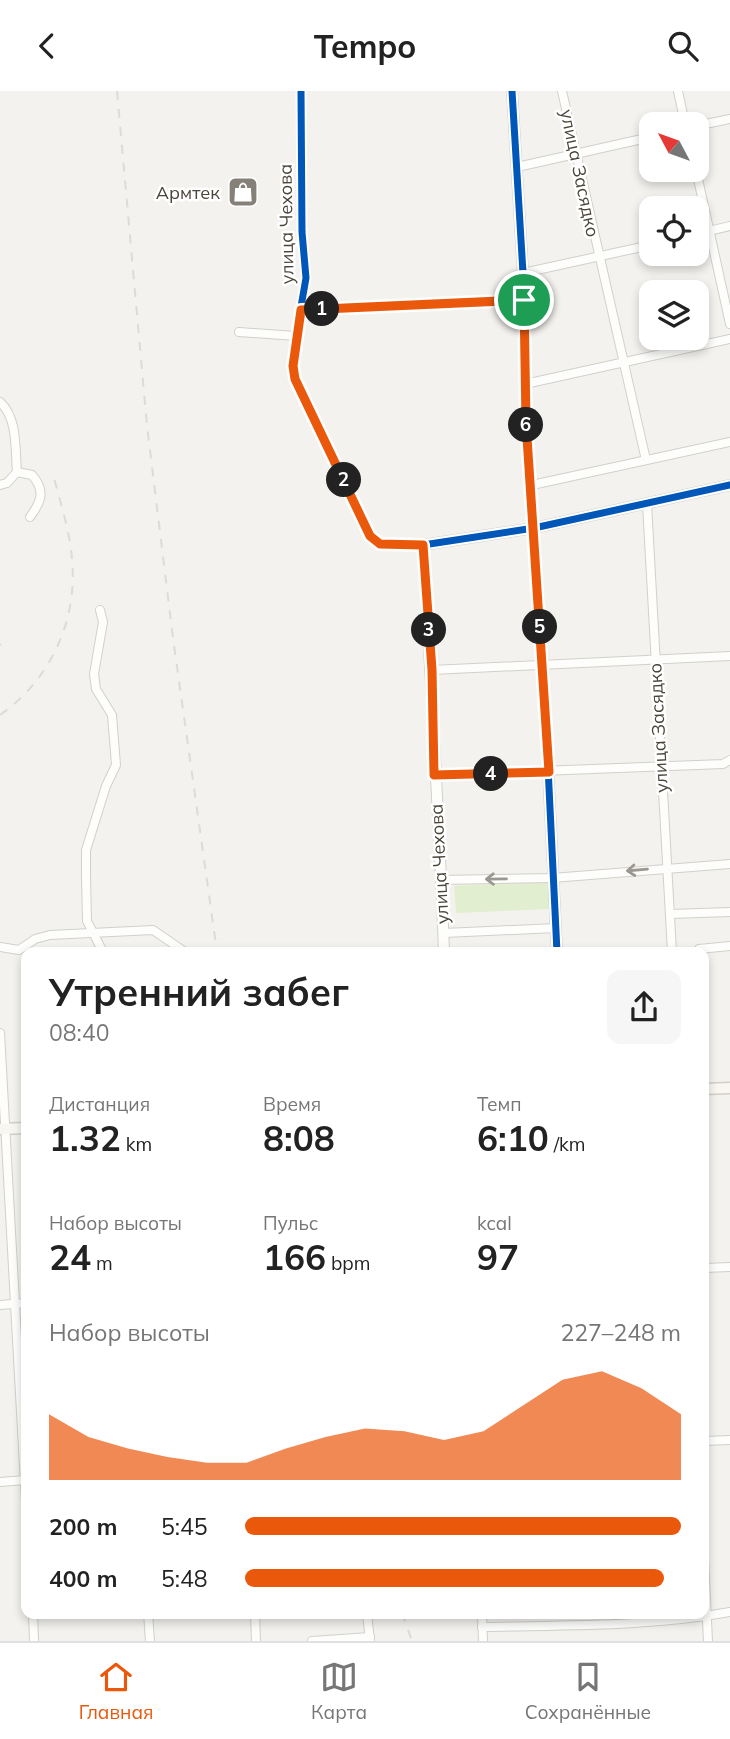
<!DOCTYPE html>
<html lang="ru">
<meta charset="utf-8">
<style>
body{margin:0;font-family:Mulish,sans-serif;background:#f6f6f6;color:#222;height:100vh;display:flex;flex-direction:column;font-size:26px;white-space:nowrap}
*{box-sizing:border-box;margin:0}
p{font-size:23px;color:#767676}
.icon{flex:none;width:38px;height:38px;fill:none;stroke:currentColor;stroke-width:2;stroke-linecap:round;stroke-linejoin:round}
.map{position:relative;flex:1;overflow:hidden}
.panel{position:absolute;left:21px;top:856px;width:688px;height:672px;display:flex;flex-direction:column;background:#fff;border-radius:14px;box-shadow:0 4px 10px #0003}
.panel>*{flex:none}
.needle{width:46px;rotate:311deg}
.fabs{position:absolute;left:639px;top:21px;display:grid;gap:14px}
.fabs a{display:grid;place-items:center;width:70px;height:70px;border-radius:14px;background:#fff;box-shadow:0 4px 10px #0003;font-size:35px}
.pin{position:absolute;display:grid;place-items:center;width:60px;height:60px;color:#fff;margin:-30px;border:4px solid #fff;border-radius:50%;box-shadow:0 2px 7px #0007}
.km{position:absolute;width:35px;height:35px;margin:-18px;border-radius:50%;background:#222;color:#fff;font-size:19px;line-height:35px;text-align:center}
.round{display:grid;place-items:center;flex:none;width:74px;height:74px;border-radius:14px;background:#f6f6f6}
.overview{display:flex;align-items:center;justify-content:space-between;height:119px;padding:0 28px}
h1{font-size:38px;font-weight:700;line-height:52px}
.metrics{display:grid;grid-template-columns:repeat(3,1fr);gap:10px;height:119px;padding:7px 28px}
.metrics div{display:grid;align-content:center}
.metrics b{font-size:35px;font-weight:700}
.metrics small{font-size:19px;font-weight:400}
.metrics p{font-size:19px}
.chart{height:196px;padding:14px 28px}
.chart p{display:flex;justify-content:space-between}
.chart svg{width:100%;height:126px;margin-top:7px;fill:#ea580c;opacity:.7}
ul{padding:0 28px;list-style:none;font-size:23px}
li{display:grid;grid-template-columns:112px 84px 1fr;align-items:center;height:52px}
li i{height:18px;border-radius:9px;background:#ea580c}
header{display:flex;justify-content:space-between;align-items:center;height:91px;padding:0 28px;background:#fff;font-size:32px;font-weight:700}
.menu{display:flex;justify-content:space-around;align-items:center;height:98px;border-top:2px solid #e0e0e0;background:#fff;font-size:19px;color:#767676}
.menu a{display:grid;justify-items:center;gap:4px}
.menu .selected{color:#ea580c}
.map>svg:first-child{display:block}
</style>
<header><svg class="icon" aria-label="back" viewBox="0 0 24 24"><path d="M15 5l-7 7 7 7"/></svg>Tempo<svg class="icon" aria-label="search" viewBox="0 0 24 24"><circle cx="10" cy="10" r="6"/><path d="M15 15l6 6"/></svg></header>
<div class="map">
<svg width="730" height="1550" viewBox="0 0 730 1550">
<rect width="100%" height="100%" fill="#f4f2ee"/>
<path fill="#e1eecf" d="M548,790l1,28 -93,4 -2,-27z"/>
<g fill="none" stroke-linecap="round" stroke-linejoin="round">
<g stroke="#d2d0cb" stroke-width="10">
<g id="minor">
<path d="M301,0l1,141 4,46 -11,63 -2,25 2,13 75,157 10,8 43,1"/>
<path d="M562,0l84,369"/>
<path d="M678,0l7,33"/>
<path d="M696,35l34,-7"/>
<path d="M517,76l134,-30"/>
<path d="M696,79l34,154"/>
<path d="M696,143l34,-8"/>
<path d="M523,182l128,-28"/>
<path d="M301,219l223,-10"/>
<path d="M239,241l57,4"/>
<path d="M525,293l205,-45"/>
<path d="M0,311c18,16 15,48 17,70l-10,11 -7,2"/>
<path d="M17,381l15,3c14,16 9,27 -2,42"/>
<path d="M532,394l198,-43"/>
<path d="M647,413l25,448"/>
<path d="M100,519l3,12 -9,52 2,15 16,26 4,50 -10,21 -20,64v27l1,44 16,31"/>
<path d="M432,579l298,-14"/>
<path d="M434,684l289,-11 7,-4"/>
<path d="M440,789l112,-2 178,-14"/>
<path d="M670,823l60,-2"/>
<path d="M444,842l112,-5"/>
<path d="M0,856l19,3 16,-11 15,-4 103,-5 32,22"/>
<path d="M698,861l1,-3 31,-3"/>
<path d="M0,942l26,469"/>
<path d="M704,1177l26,-1"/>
<path d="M0,1214l26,-2"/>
<path d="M704,1350l26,-1"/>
<path d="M0,1391l26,-2"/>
<path d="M704,1467l4,83"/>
<path d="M33,1522l1,28"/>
<path d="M148,1522l2,28"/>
<path d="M255,1522l1,28"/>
<path d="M367,1522l3,28"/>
<path d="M482,1522l1,28"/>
<path d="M482,1536c82,-2 167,0 248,-15"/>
<path d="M312,1550l58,-4"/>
</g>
</g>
<g stroke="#d2d0cb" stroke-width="12">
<g id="tertiary">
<path d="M512,0l11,182 3,149 17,242 14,288"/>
<path d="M444,861c-5,-136 -13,-272 -21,-407l111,-17 196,-43"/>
</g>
</g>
<g stroke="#d3cfc5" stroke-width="13">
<g id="secondary">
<path d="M704,998l26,-1"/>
<path d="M0,1038l26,-1"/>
</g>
</g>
<use href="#minor" stroke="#fdfdfc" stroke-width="8"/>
<use href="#tertiary" stroke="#fdfdfc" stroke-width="10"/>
<use href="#secondary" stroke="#f7f6f1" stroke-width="10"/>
<g stroke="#dbdbda" stroke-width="2" stroke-dasharray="9 9" stroke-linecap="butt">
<path d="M117,0l30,335 26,212 44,314"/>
<path d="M0,554l1,-1"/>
<path d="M0,624c50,-35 78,-94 72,-156 -2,-28 -12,-57 -19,-85"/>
<path d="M402,1522l10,28"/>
</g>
<g stroke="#fff" stroke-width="11">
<g id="cycleway">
<path d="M301,0l1,141 4,46 -11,63 -2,25 2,13 75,157 10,8 43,1 111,-17 196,-43"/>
<path d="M512,0l11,182 3,149 17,242 14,288"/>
</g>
</g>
<use href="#cycleway" stroke="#0057b8" stroke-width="7"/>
</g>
<defs><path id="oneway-shaft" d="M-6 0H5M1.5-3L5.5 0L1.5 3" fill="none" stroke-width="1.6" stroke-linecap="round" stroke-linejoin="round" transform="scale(1.75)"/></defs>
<g stroke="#9b9791">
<use href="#oneway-shaft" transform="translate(637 779) rotate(175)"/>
<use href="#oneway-shaft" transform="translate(496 788) rotate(179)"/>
</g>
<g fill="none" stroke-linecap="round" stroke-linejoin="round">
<g stroke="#fff" stroke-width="14">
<path id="route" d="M524,209l2,122 23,350 -115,3 -2,-105 -9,-125 -43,-1 -10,-8 -75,-157 -2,-13 8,-56z"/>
</g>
<use href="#route" stroke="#ea580c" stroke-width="9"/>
</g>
<defs>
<g id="shop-square" transform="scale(1.575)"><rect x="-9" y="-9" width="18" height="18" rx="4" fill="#868178" stroke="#fff"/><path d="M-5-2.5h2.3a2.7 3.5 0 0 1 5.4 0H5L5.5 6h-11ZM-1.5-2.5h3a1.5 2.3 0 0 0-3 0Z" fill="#fff"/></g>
</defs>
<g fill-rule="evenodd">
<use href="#shop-square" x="243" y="101"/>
</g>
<g text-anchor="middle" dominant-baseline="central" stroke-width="5" stroke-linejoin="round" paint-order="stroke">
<g font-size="18" fill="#4b4439" stroke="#fff">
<text transform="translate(580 82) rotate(78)">улица Засядко</text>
<text transform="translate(286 133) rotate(-91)">улица Чехова</text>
<text transform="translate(658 637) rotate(-93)">улица Засядко</text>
<text transform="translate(439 773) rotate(-93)">улица Чехова</text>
</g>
<g font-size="18" fill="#4b4439" stroke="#fff" text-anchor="end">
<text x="220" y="101">Армтек</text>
</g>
</g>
</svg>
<div class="fabs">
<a><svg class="needle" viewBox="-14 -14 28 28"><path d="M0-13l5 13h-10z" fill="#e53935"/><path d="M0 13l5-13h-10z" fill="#767676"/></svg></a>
<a><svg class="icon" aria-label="locate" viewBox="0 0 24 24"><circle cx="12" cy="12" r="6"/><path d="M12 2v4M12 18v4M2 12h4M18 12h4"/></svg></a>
<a><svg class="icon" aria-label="layers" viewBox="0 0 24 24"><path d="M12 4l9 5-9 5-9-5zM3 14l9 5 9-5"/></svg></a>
</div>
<div class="pin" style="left:524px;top:209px;background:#1e9e55"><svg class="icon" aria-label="arrive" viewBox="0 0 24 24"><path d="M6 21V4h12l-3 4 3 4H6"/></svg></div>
<b class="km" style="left:322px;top:218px">1</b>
<b class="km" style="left:344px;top:389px">2</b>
<b class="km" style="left:429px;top:539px">3</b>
<b class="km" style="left:491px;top:683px">4</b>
<b class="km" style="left:540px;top:536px">5</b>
<b class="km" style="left:526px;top:334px">6</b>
<section class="panel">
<div class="overview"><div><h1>Утренний забег</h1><p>08:40</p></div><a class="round"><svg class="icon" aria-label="share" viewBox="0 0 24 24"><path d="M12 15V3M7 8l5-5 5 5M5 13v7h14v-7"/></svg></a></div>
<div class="metrics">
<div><p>Дистанция</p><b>1.32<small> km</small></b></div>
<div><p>Время</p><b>8:08</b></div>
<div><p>Темп</p><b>6:10<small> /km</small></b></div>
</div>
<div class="metrics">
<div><p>Набор высоты</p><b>24<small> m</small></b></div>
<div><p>Пульс</p><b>166<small> bpm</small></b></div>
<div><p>kcal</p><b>97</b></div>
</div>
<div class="chart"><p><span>Набор высоты</span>227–248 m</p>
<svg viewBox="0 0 160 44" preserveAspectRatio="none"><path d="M0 44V21L10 29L20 33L30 36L40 38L50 38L60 33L70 29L80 26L90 27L100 30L110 27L120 18L130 9L140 6L150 12L160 21V44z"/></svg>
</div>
<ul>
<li><b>200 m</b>5:45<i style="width:100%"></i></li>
<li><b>400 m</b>5:48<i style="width:96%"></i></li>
</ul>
</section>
</div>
<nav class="menu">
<a class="selected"><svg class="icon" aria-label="home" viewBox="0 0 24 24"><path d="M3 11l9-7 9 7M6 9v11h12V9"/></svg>Главная</a>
<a><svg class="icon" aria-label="map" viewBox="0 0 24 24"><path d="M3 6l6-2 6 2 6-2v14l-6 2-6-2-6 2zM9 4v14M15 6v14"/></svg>Карта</a>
<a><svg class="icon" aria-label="saved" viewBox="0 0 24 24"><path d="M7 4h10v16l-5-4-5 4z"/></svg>Сохранённые</a>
</nav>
